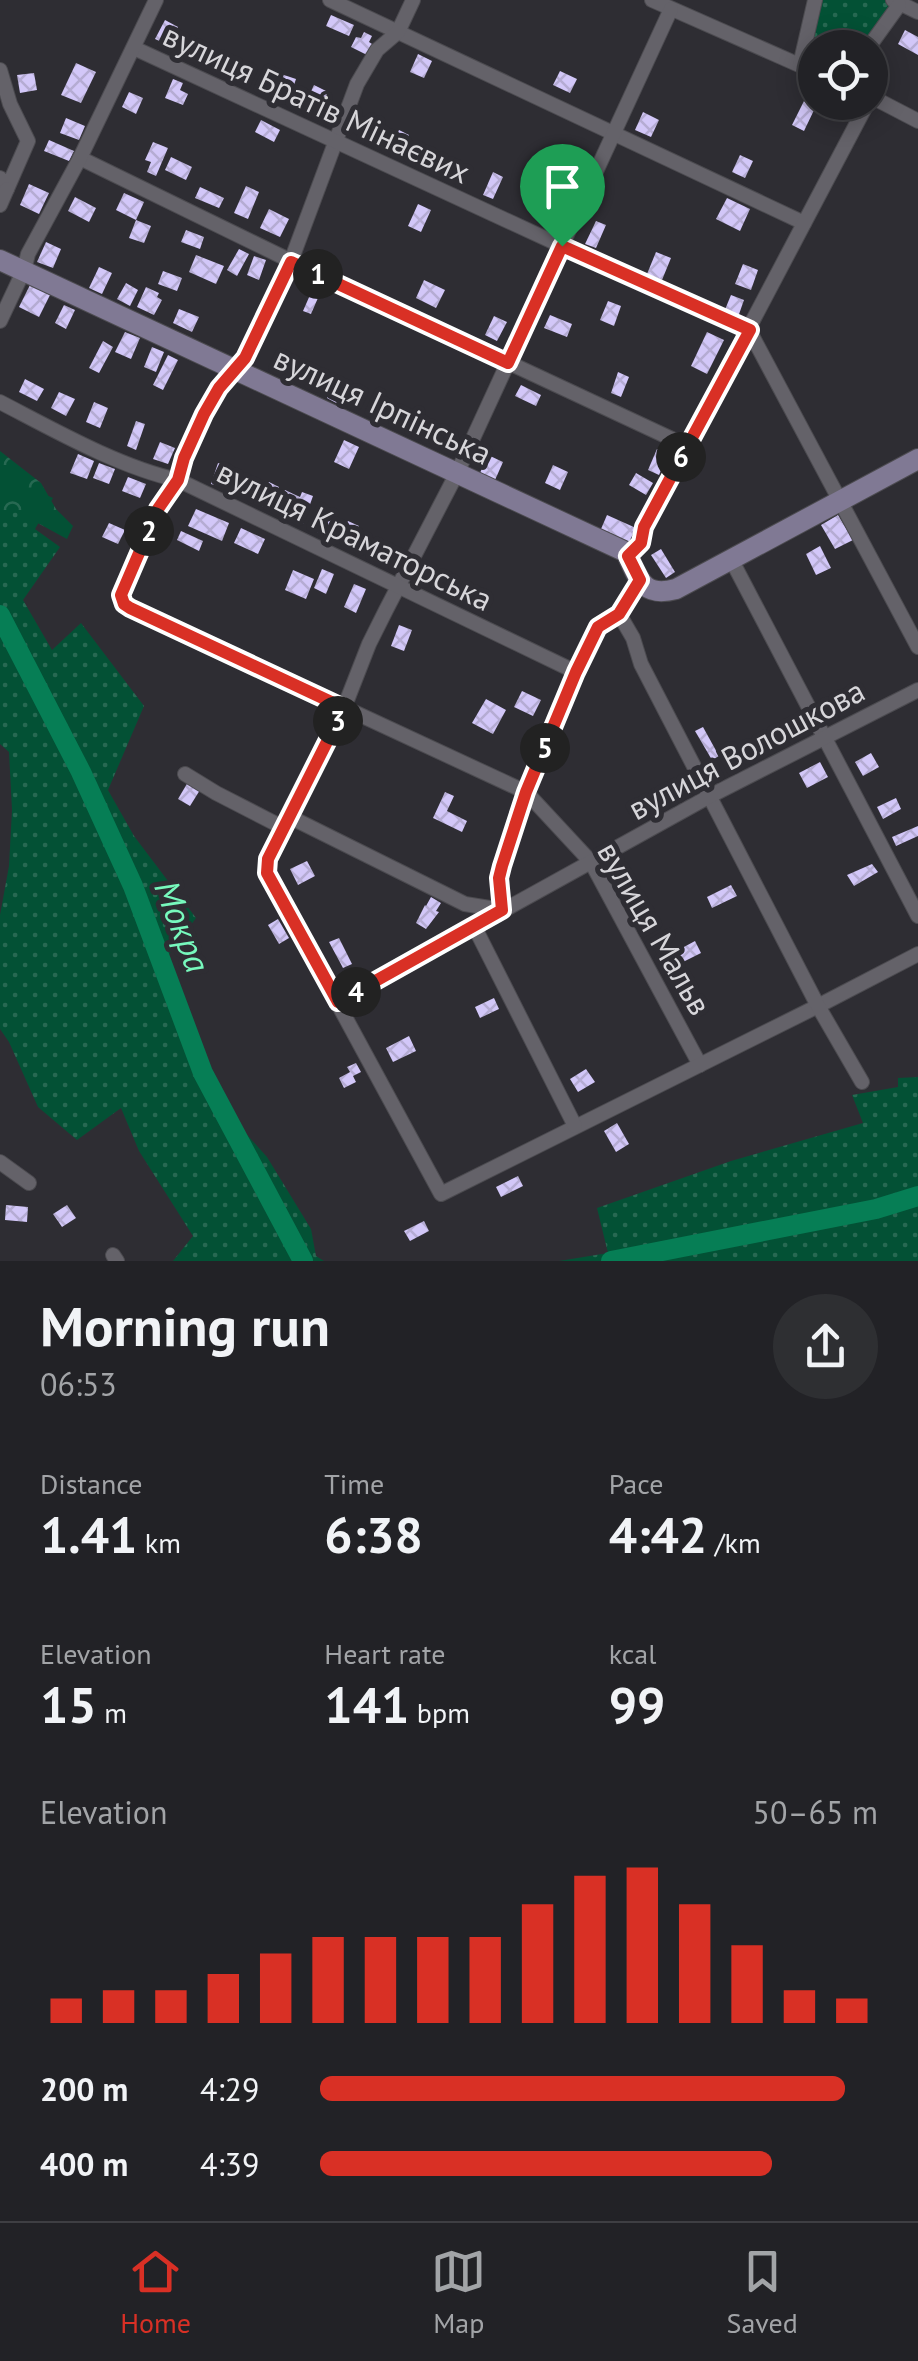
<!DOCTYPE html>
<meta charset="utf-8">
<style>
body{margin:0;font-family:"PT Sans",sans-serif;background:#2e2f32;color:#f1f3f6;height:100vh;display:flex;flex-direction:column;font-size:38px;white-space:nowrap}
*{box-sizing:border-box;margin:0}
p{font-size:32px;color:#a2a4a7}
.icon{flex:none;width:55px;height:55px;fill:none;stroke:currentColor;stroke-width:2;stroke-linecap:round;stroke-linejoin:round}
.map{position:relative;height:1261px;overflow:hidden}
.panel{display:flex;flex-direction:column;background:#222226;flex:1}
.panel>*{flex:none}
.fabs{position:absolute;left:798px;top:30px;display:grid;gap:20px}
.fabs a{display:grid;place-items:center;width:90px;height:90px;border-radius:50%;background:#222226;box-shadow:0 5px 25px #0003,0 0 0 2px #3f3f43;font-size:50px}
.pin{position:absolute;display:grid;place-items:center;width:85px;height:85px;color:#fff;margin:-102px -42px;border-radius:50% 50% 50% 0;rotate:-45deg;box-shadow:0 0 10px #0007}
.pin .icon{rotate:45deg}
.km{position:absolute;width:50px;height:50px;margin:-25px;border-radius:50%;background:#222;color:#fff;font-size:28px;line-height:50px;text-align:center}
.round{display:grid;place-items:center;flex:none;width:105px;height:105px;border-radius:52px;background:#2e2f32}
.head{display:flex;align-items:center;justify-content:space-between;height:170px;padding:0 40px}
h1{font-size:55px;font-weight:700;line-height:75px}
.metrics{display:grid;grid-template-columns:repeat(3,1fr);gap:15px;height:170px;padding:10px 40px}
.metrics div{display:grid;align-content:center}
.metrics b{font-size:50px;font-weight:700}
.metrics small{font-size:28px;font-weight:400}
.metrics p{font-size:28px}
.chart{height:280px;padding:20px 40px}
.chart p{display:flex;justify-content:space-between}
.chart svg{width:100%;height:180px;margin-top:10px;stroke:#d93025;stroke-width:6}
ul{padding:0 40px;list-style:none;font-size:32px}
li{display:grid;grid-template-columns:160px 120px 1fr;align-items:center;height:75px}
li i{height:25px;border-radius:12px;background:#d93025}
.menu{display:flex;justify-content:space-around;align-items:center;height:140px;border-top:2px solid #3f3f43;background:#222226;font-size:28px;color:#a2a4a7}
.menu a{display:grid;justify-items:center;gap:5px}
.menu .current{color:#d93025}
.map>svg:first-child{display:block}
</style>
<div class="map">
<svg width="918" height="1261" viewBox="0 0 918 1261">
<defs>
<pattern id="grass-dots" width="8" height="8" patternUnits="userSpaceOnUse" patternTransform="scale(2.5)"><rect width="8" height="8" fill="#035135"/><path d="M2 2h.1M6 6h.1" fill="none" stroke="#276952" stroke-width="1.8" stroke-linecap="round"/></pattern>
<pattern id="forest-crowns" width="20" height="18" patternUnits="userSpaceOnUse" patternTransform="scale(2.5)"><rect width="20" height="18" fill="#035135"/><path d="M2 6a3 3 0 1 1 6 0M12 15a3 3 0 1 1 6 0" fill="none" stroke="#276952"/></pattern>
<pattern id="building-cross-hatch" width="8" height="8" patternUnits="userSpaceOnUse" patternTransform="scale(2.5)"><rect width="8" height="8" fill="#d2c7f8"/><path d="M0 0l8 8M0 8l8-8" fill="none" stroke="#b5acd3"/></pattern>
</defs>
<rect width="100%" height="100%" fill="#2e2d33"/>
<g fill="url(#grass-dots)">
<path d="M821,0h67l3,6 -25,41h-29l-25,-11z"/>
<path d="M0,474l53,24 -18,31 25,18 -37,53 29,50 29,-27 63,83 -36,84 26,46 62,82 -40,54 38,104 73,81 44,72 5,27 8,5h-151l20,-25 -54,-85 -18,-43 -44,32 -39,-33 -29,-65 -9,-13v-114l9,-49 3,-56 -3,-58 -9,-8z"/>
<path d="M918,1077v184h-359l49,-8 -11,-45 134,-47 132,-38 -11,-28 46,-8v-9z"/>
</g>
<path fill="url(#forest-crowns)" d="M0,451l41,32 15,26 17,17 -6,13 -55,-30 -12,4z"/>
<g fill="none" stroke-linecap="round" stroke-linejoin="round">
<g stroke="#067e55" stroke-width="20">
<path d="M0,615l81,157 52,114 70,187 100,188"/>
<path d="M611,1261l265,-52 42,-13"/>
</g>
</g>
<g fill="url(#building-cross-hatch)">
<path d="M331,15l23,10 -5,11 -23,-10z"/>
<path d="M165,20l13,7 -10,18 -13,-6z"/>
<path d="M905,30l13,7v18l-20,-11z"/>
<path d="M364,32l8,4 -3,6 3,2 -5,11 -16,-8 5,-10 5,1z"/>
<path d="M418,54l14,7 -8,17 -14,-6z"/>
<path d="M76,63l20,9 -15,31 -20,-8z"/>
<path d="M560,71l17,8 -7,14 -17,-8z"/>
<path d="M34,73l3,17 -17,3 -3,-18z"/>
<path d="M281,74l15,5 -6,18 -15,-5z"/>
<path d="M173,79l10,4 -3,7 8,4 -5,11 -18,-7z"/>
<path d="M314,85l14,7 -10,21 -14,-7z"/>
<path d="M129,92l14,6 -7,16 -14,-7z"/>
<path d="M804,101l12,5 -12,25 -12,-6z"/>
<path d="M643,112l16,8 -8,17 -16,-7z"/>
<path d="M66,118l19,8 -6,14 -19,-7z"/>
<path d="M261,120l19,10 -6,12 -19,-10z"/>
<path d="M399,130l10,5 -8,20 -11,-4z"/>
<path d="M49,140l25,11 -5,10 -25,-10z"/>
<path d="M412,141l15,7 -7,14 -15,-7z"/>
<path d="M153,142l15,6 -12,28 -9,-4 4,-10 -6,-2z"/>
<path d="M740,155l13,6 -8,17 -13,-6z"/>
<path d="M171,157l21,10 -6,13 -21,-10z"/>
<path d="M493,172l10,5 -10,22 -10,-4z"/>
<path d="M29,184l20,9 -10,21 -19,-9z"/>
<path d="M246,186l13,6 -11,27 -14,-6z"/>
<path d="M200,187l24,11 -5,10 -24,-10z"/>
<path d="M124,193l20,9 -8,18 -20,-10z"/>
<path d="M75,197l21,11 -7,14 -21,-11z"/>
<path d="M727,198l23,11 -10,22 -24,-12z"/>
<path d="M418,204l13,6 -10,22 -13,-6z"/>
<path d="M269,209l20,10 -9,18 -20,-9z"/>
<path d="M136,220l15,6 -7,17 -15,-5z"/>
<path d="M596,221l10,4 -10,23 -11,-4z"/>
<path d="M186,230l18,7 -4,12 -19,-7z"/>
<path d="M46,242l15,7 -8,19 -16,-6z"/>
<path d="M239,249l10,5 -12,22 -10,-6z"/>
<path d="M656,252l15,6 -9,22 -15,-6z"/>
<path d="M196,255l28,11 -8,18 -27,-12z"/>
<path d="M254,256l12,4 -7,20 -12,-5z"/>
<path d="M743,264l15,6 -7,20 -16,-6z"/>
<path d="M99,267l13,6 -10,21 -13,-6z"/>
<path d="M163,271l19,7 -5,13 -19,-7z"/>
<path d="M424,280l21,10 -9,18 -20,-10z"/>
<path d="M126,283l12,7 -8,16 -13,-7z"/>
<path d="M30,285l20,10 -11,22 -20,-10z"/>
<path d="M307,285l14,6 -10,23 -8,-3 7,-16 -6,-3z"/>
<path d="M146,287l13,6 -2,4 5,3 -8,15 -17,-8z"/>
<path d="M731,295l13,5 -6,17 -14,-5z"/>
<path d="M608,301l13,5 -7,20 -14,-6z"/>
<path d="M64,305l11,5 -9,19 -11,-6z"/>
<path d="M179,309l20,8 -7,15 -19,-9z"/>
<path d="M550,315l22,9 -5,13 -23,-9z"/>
<path d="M494,316l13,6 -10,19 -12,-6z"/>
<path d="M125,332l15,6 -9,21 -16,-7z"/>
<path d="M707,332l17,8 -17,34 -16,-8z"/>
<path d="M103,341l10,6 -14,26 -10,-5z"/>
<path d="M152,347l12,5 -8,20 -12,-5z"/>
<path d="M168,355l10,5 -15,30 -10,-5z"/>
<path d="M618,372l11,5 -8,20 -10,-4z"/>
<path d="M338,377l13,7 -11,21 -13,-7z"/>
<path d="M25,379l19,10 -7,12 -18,-9z"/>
<path d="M521,385l20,10 -5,11 -21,-10z"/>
<path d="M59,392l16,7 -9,17 -15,-8z"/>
<path d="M94,402l14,6 -8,20 -14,-6z"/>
<path d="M136,421l9,3 -9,26 -9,-4z"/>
<path d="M344,440l15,7 -10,22 -15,-7z"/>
<path d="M160,442l15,6 -7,16 -15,-5z"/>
<path d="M657,449l11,5 -9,21 -11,-5z"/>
<path d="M78,454l16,7 -7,18 -17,-6z"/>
<path d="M488,455l15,7 -8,18 -15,-7z"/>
<path d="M99,463l16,6 -6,15 -16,-6z"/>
<path d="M218,463l15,5 -7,20 -15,-4z"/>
<path d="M553,465l15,7 -8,18 -15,-7z"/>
<path d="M636,473l17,10 -7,12 -17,-10z"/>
<path d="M128,477l18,7 -6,14 -18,-7z"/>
<path d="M269,482l10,5 -10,22 -11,-5z"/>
<path d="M285,490l15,7 2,-5 11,4 -10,28 -11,-4 4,-12 -16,-7z"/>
<path d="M196,509l33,14 -7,18 -34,-15z"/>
<path d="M326,513l16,7 -9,19 -16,-7z"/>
<path d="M607,515l29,13 -7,14 -28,-13z"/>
<path d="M838,515l15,25 -18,9 -14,-24z"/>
<path d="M348,521l11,5 -9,19 -11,-5z"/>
<path d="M109,523l16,7 -7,14 -16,-7z"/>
<path d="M241,528l24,11 -7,15 -24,-11z"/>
<path d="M181,531l22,10 -4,10 -22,-11z"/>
<path d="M820,546l11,22 -15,7 -10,-21z"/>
<path d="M661,549l14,23 -9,6 -15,-23z"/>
<path d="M322,569l12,5 -8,20 -12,-6z"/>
<path d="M293,570l21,9 -8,20 -21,-9z"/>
<path d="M354,584l12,5 -10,24 -12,-6z"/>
<path d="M399,625l13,5 -8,21 -13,-5z"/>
<path d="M522,691l19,9 -8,16 -19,-9z"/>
<path d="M486,699l20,11 -13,24 -21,-11z"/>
<path d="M703,727l16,29 -7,4 -17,-29z"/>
<path d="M871,753l8,14 -16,9 -8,-14z"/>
<path d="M820,762l8,15 -21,11 -8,-15z"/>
<path d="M188,782l12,8 -10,16 -12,-7z"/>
<path d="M445,792l9,4 -7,15 20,10 -5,11 -29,-14z"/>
<path d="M896,798l5,11 -18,10 -6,-12z"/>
<path d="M918,826v10l-22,10 -4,-9z"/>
<path d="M307,861l8,15 -17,9 -8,-16z"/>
<path d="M872,864l6,8 -24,14 -7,-11z"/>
<path d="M731,885l6,11 -25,12 -5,-11z"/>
<path d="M431,897l10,6 -5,8 3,1 -13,17 -10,-6 9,-18 1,1z"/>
<path d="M278,919l11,19 -10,6 -11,-19z"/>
<path d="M339,938l13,26 -9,4 -14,-26z"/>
<path d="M695,941l6,12 -26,13 -6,-11z"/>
<path d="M494,998l5,11 -19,9 -5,-11z"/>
<path d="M409,1036l7,15 -23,11 -7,-14z"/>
<path d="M356,1063l5,9 -8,4 3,6 -12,6 -5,-10 11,-6 -3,-5z"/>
<path d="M586,1069l9,13 -17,10 -8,-13z"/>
<path d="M617,1123l12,21 -13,8 -12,-21z"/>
<path d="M518,1176l5,10 -22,11 -5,-10z"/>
<path d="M6,1205l22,2 -1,15 -22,-2z"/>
<path d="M67,1205l9,13 -14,9 -9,-13z"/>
<path d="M424,1221l5,10 -19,10 -6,-10z"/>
</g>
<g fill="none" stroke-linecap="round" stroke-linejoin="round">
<g stroke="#4c4b50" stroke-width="16">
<g id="street">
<path d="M330,0l474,223"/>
<path d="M413,0l-15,32 -21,18 -20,34 -66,177 -46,97 -26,30 -15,27 -20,43 -6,22 -20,29 -35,81 -1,10 8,8 396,184 65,70 109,203"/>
<path d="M652,0l163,72"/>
<path d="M893,0l25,12"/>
<path d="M671,9l-214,464 -71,137 -17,34 -25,64 -77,151v14l174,321 377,-188 100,-52"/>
<path d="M134,48l428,198 187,84 169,317"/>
<path d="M868,48l31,-43"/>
<path d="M800,65l15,-65"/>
<path d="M0,70l10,34 18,37 -21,48 -7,-11"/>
<path d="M870,96l48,25"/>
<path d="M80,158l211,103 396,185"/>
<path d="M0,205l7,-16"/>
<path d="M0,321l24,-51 4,-16 52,-96 76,-158"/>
<path d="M0,402c54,28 119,65 178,78l398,192"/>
<path d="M628,556l13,-13 3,-16 224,-425"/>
<path d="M731,559l187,357"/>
<path d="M619,614l14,24 8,26 177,342 44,76"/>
<path d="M185,774l31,19 68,35"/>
<path d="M290,817l175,87 37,6 -3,-32 3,-13 24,-73 50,-120 22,-45 21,-13 20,-34"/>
<path d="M474,926l101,200"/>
<path d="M338,1002l372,-206 208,-106"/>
<path d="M0,1162l29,21"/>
<path d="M113,1255l4,6"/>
</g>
</g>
<g stroke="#4c4b50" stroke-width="22">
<path id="secondary" d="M0,260l626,292c13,27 16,46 50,37l242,-130"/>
</g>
<use href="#street" stroke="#646269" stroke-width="14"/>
<use href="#secondary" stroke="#807994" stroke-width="20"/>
</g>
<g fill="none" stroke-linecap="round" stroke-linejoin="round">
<g stroke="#fff" stroke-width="20">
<path id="route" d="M562,246l188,84 -106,197 -3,16 -13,13 12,24 -21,34 -21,13 -22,45 -50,120 -24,74 -3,12 3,32 -164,92 -71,-129 1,-14 76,-151 -214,-100 -6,-4 -3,-9 37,-86 20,-29 6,-22 20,-44 15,-26 26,-30 46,-96 217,101z"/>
</g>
<use href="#route" stroke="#d93025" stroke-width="12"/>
</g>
<g text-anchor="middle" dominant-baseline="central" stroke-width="10" stroke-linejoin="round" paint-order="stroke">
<g font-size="32" fill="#d7d6da" stroke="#2e2d33">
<text transform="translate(317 103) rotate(25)">вулиця Братів Мінаєвих</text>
<text transform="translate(383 405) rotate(25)">вулиця Ірпінська</text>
<text transform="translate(355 535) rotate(26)">вулиця Краматорська</text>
<text transform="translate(746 749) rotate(-28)">вулиця Волошкова</text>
<text transform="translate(655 928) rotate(60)">вулиця Мальв</text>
</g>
<g font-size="35" font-style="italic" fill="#77f9bd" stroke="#2e2d33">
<text transform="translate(183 926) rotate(69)">Мокра</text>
</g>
</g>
</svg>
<div class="fabs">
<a><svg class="icon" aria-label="locate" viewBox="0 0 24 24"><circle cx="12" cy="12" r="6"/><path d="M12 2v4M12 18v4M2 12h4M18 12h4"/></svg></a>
</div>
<div class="pin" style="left:562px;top:246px;background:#1e9e55"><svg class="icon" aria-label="arrive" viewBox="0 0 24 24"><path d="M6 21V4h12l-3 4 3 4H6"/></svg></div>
<b class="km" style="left:318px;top:274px">1</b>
<b class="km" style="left:149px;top:531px">2</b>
<b class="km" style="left:338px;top:721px">3</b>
<b class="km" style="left:356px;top:992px">4</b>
<b class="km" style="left:545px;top:748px">5</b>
<b class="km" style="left:681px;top:457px">6</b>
</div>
<section class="panel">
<div class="head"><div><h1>Morning run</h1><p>06:53</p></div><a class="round"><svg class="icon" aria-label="share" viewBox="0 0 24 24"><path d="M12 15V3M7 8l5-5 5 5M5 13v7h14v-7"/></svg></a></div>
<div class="metrics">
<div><p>Distance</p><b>1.41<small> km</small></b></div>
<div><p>Time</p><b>6:38</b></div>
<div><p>Pace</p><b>4:42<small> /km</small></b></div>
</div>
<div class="metrics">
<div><p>Elevation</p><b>15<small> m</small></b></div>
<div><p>Heart rate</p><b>141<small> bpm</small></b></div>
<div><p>kcal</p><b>99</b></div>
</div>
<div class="chart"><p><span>Elevation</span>50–65 m</p>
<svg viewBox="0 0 160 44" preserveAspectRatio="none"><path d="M5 44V38M15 44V36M25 44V36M35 44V32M45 44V27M55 44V23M65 44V23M75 44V23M85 44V23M95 44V15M105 44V8M115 44V6M125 44V15M135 44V25M145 44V36M155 44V38"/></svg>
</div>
<ul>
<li><b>200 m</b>4:29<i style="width:94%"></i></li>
<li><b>400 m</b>4:39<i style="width:81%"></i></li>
</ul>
</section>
<nav class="menu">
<a class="current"><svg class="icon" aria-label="home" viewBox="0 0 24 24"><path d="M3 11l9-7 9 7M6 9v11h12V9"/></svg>Home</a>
<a><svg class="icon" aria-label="map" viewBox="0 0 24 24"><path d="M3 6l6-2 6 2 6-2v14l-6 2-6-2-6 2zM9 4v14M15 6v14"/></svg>Map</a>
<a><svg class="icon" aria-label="saved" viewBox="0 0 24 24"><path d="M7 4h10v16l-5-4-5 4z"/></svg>Saved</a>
</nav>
